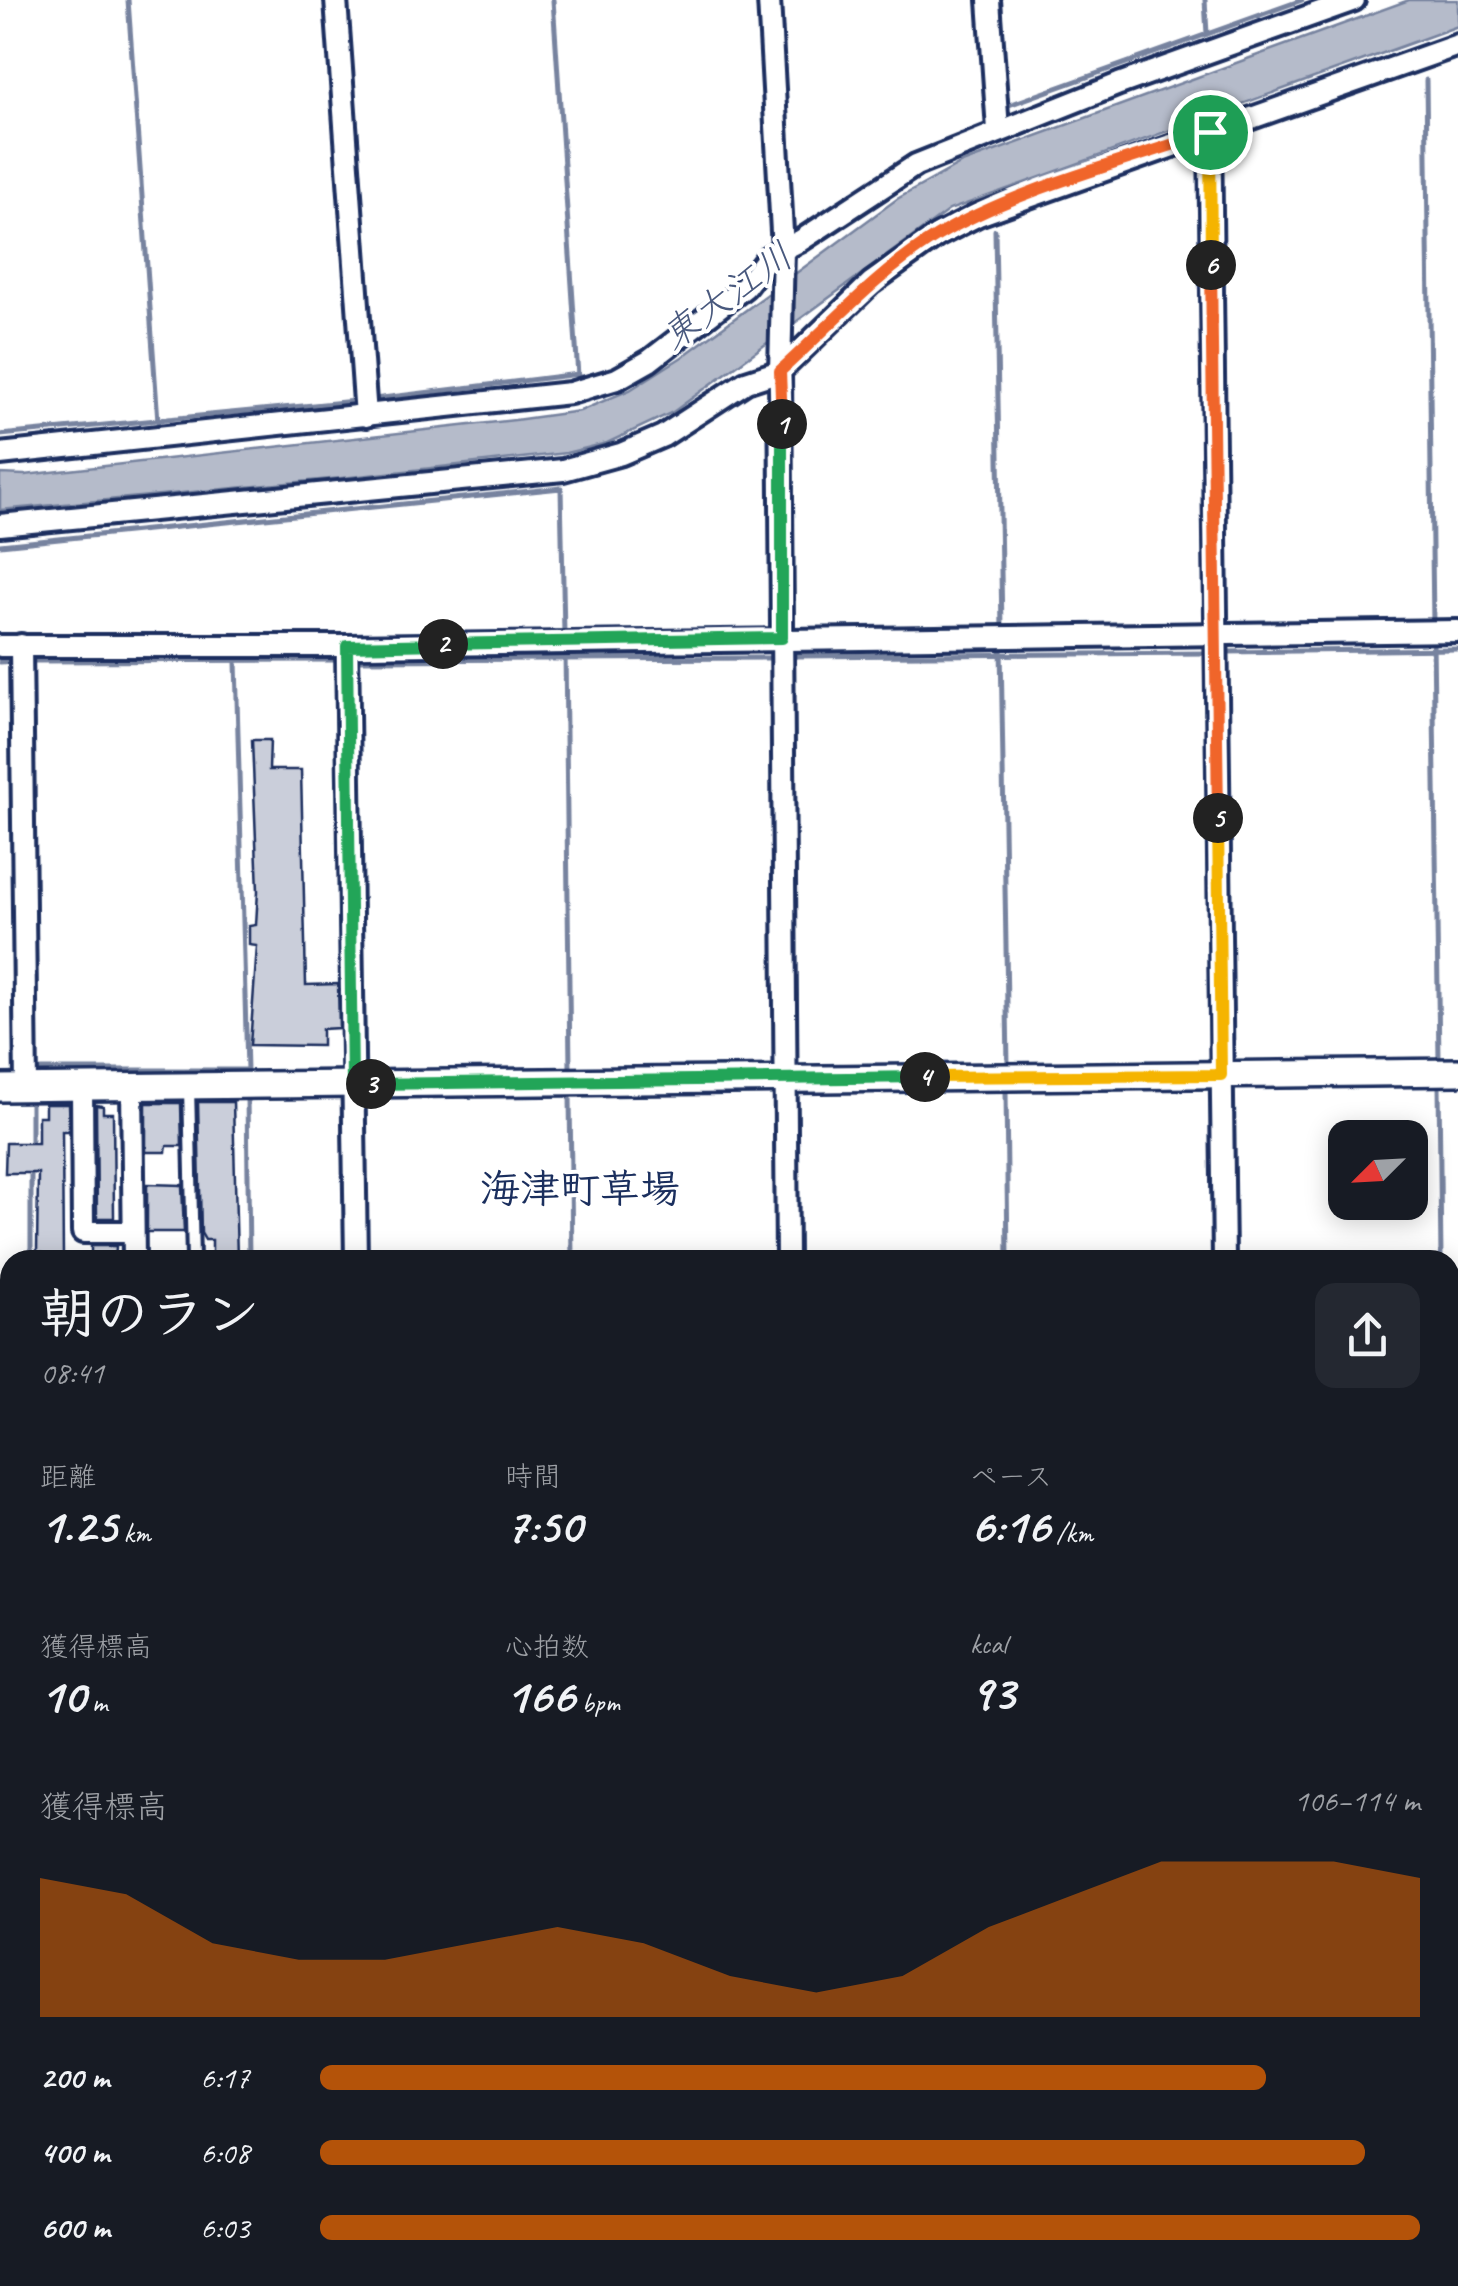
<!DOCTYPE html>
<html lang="ja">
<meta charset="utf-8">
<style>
body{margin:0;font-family:Caveat,"Klee One",sans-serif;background:#242831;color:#f1f3f6;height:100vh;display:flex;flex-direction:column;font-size:38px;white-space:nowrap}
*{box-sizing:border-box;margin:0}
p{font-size:32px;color:#9ea1a6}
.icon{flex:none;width:55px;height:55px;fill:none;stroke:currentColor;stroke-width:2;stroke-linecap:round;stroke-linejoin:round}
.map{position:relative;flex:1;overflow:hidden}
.details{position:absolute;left:0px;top:1250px;width:1460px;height:1038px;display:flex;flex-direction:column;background:#171b24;border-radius:30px 30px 0 0;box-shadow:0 5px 25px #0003}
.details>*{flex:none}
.needle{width:65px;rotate:246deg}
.tools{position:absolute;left:1328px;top:1120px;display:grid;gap:20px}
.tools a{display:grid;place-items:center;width:100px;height:100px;border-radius:20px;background:#171b24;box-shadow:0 5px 25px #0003;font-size:50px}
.pin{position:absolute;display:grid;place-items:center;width:85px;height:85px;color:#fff;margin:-42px;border:5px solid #fff;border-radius:50%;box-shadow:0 2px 10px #0007}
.km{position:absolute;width:50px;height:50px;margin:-25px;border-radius:50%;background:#222;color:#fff;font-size:28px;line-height:50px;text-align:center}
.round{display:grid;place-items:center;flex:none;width:105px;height:105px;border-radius:20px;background:#242831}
.overview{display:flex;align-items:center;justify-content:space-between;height:170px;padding:0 40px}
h1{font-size:55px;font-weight:600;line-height:75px}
.figures{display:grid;grid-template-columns:repeat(3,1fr);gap:15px;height:170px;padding:10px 40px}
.figures div{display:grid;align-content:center}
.figures b{font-size:50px;font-weight:600}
.figures small{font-size:28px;font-weight:400}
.figures p{font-size:28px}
.chart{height:280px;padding:20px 40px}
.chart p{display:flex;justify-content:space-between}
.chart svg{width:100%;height:180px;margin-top:10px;fill:#b45309;opacity:.7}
ul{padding:0 40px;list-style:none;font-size:32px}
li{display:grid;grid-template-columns:160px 120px 1fr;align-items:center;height:75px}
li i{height:25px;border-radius:12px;background:#b45309}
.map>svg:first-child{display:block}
</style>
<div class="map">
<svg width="1458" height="2286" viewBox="0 0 1458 2286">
<rect width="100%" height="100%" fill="#fff"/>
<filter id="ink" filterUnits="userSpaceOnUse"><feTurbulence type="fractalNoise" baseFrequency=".01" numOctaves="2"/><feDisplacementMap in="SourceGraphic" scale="20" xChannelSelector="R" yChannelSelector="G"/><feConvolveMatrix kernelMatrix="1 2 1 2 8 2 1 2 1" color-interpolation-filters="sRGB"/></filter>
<g filter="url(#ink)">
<path fill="#b5bbca" stroke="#77839f" stroke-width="2.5" d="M1409,0h49v26l-509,184 -276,202 -66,31 -41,10 -224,25 -342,32v-36l25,1 490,-55 65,-9 50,-21 52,-33 215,-158 65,-36z"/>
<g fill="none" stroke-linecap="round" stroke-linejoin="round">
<g stroke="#77839f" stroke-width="5">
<path d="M128,0l30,421"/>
<path d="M553,0l25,376"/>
<path d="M1205,0l2,34"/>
<path d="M1426,80l7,545"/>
<path d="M1009,105l293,-105"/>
<path d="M995,230l7,398"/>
<path d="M374,399l204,-25"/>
<path d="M0,435l355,-34"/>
<path d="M0,545l561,-57 3,146"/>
<path d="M1433,641l6,419"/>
<path d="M1001,646l7,420"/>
<path d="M565,650l5,419"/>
<path d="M1224,652l234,-3"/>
<path d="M793,656l417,-3"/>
<path d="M357,660l418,-2"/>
<path d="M31,661l311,-1"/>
<path d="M0,662l17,-1"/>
<path d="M41,1070h206l-11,-409"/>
<path d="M1439,1084l2,176"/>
<path d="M1006,1091l2,169"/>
<path d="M570,1095l2,165"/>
<path d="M247,1096l2,164"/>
<path d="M31,1147v-48"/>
<path d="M31,1260v-92"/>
<path d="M0,1341h10"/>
<path d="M1450,2027h8"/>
<path d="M1450,2043l8,49"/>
<path d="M0,2195l10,-1"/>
<path d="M161,2278l1,8"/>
<path d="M613,2278l1,8"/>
<path d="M1055,2278l1,8"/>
</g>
</g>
<g fill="#caceda" stroke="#1b2f5e" stroke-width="2.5">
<path d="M252,740h18l-1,30h32l5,215 32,-1 1,44 -17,1v17l-72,-1 7,-99 -8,-1v-19l7,-1 2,-34z"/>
<path d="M198,1102h35l4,158h-25v-20h-7l-4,-7z"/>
<path d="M146,1103h35l1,43h-15l-1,6h-20z"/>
<path d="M45,1104h23l1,27h-7l1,129h-21v-7h-5l1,-80h-33l1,-30h32v-27h7z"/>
<path d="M96,1105l7,1v7h10l1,105h-17z"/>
<path d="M147,1184l35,1 2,47h-37z"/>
<path d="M91,1246h25l-1,14h-24z"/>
</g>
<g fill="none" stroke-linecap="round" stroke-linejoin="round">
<g stroke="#1b2f5e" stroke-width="18">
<path id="service" d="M189,1087l4,173"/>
</g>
<g stroke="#1b2f5e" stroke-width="28">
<g id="minor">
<path d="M336,0l30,416"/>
<path d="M769,0l14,250 -3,121 7,889"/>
<path d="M989,0l9,130"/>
<path d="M1210,132l14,1128"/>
<path d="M0,454l570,-61 47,-14 32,-18 96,-74 23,-30 32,-16 116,-76 203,-81 235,-84"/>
<path d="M0,525l563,-55 58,-16 42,-18 83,-54 34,-11 91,-88 66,-47 41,-21 480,-170"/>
<path d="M21,645l5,443"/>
<path d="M0,646h347l1111,-15"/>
<path d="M347,646l9,614"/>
<path d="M82,1087l1,145h50"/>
<path d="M132,1087l2,173"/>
<path d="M0,1526l10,-2"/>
<path d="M0,1997l10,65"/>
<path d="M1450,2014h8"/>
<path d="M0,2181l10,-1"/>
<path d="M44,2278l1,8"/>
<path d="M387,2278l1,8"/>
<path d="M833,2278l1,8"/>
<path d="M1273,2278l2,8"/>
</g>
</g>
<g stroke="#1b2f5e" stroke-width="32">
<path id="tertiary" d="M0,1088l1458,-16"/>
</g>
<use href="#service" stroke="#fff" stroke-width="10"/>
<use href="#minor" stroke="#fff" stroke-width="20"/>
<use href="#tertiary" stroke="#fff" stroke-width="25"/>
</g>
</g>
<g fill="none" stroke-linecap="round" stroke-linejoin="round" filter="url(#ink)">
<g stroke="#fff" stroke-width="20">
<path id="split-1" d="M782,424l-2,-53c52,-47 97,-98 157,-135 76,-46 188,-74 273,-104"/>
</g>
<g stroke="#fff" stroke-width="20">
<path id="split-2" d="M443,644l339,-6v-214"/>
</g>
<g stroke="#fff" stroke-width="20">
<path id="split-3" d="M371,1084h-19l-5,-438 96,-2"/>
</g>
<g stroke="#fff" stroke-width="20">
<path id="split-4" d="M371,1084l554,-7"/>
</g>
<g stroke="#fff" stroke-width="20">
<path id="split-5" d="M925,1077l296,-2 -3,-257"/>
</g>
<g stroke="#fff" stroke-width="20">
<path id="split-6" d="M1211,265l7,553"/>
</g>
<g stroke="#fff" stroke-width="20">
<path id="split-7" d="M1210,132l1,133"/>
</g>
<use href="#split-1" stroke="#f0652b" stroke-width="12"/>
<use href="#split-2" stroke="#22a559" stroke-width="12"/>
<use href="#split-3" stroke="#22a559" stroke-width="12"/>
<use href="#split-4" stroke="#22a559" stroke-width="12"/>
<use href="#split-5" stroke="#f5b400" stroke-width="12"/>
<use href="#split-6" stroke="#f0652b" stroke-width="12"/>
<use href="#split-7" stroke="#f5b400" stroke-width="12"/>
</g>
<g text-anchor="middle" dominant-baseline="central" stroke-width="8" stroke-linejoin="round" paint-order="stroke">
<g font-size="38" font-style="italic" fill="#49597e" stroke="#fff">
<text transform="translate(727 296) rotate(-36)">東大江川</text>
</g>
<g font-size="40" font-weight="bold" fill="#1b2f5e" stroke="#fff">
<text x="580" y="1189">海津町草場</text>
</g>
</g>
</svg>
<div class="tools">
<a><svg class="needle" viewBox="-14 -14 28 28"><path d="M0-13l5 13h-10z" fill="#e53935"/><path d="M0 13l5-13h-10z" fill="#9ea1a6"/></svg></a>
</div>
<div class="pin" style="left:1210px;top:132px;background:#1e9e55"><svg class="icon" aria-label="arrive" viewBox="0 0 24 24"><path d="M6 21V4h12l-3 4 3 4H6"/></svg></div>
<b class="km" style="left:782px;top:424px">1</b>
<b class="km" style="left:443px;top:644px">2</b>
<b class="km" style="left:371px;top:1084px">3</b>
<b class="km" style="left:925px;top:1077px">4</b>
<b class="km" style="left:1218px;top:818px">5</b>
<b class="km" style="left:1211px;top:265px">6</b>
<section class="details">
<div class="overview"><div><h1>朝のラン</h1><p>08:41</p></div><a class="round"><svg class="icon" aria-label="share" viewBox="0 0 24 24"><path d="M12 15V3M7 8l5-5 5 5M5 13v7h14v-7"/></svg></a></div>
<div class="figures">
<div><p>距離</p><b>1.25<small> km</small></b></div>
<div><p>時間</p><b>7:50</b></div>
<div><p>ペース</p><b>6:16<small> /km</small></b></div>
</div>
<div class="figures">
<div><p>獲得標高</p><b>10<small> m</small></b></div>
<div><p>心拍数</p><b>166<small> bpm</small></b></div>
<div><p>kcal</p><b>93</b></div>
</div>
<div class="chart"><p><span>獲得標高</span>106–114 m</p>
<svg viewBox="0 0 160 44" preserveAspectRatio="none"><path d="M0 44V10L10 14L20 26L30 30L40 30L50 26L60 22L70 26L80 34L90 38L100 34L110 22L120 14L130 6L140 6L150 6L160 10V44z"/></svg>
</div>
<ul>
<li><b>200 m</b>6:17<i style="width:86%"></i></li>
<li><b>400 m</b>6:08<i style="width:95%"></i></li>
<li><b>600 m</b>6:03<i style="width:100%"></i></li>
</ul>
</section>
</div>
